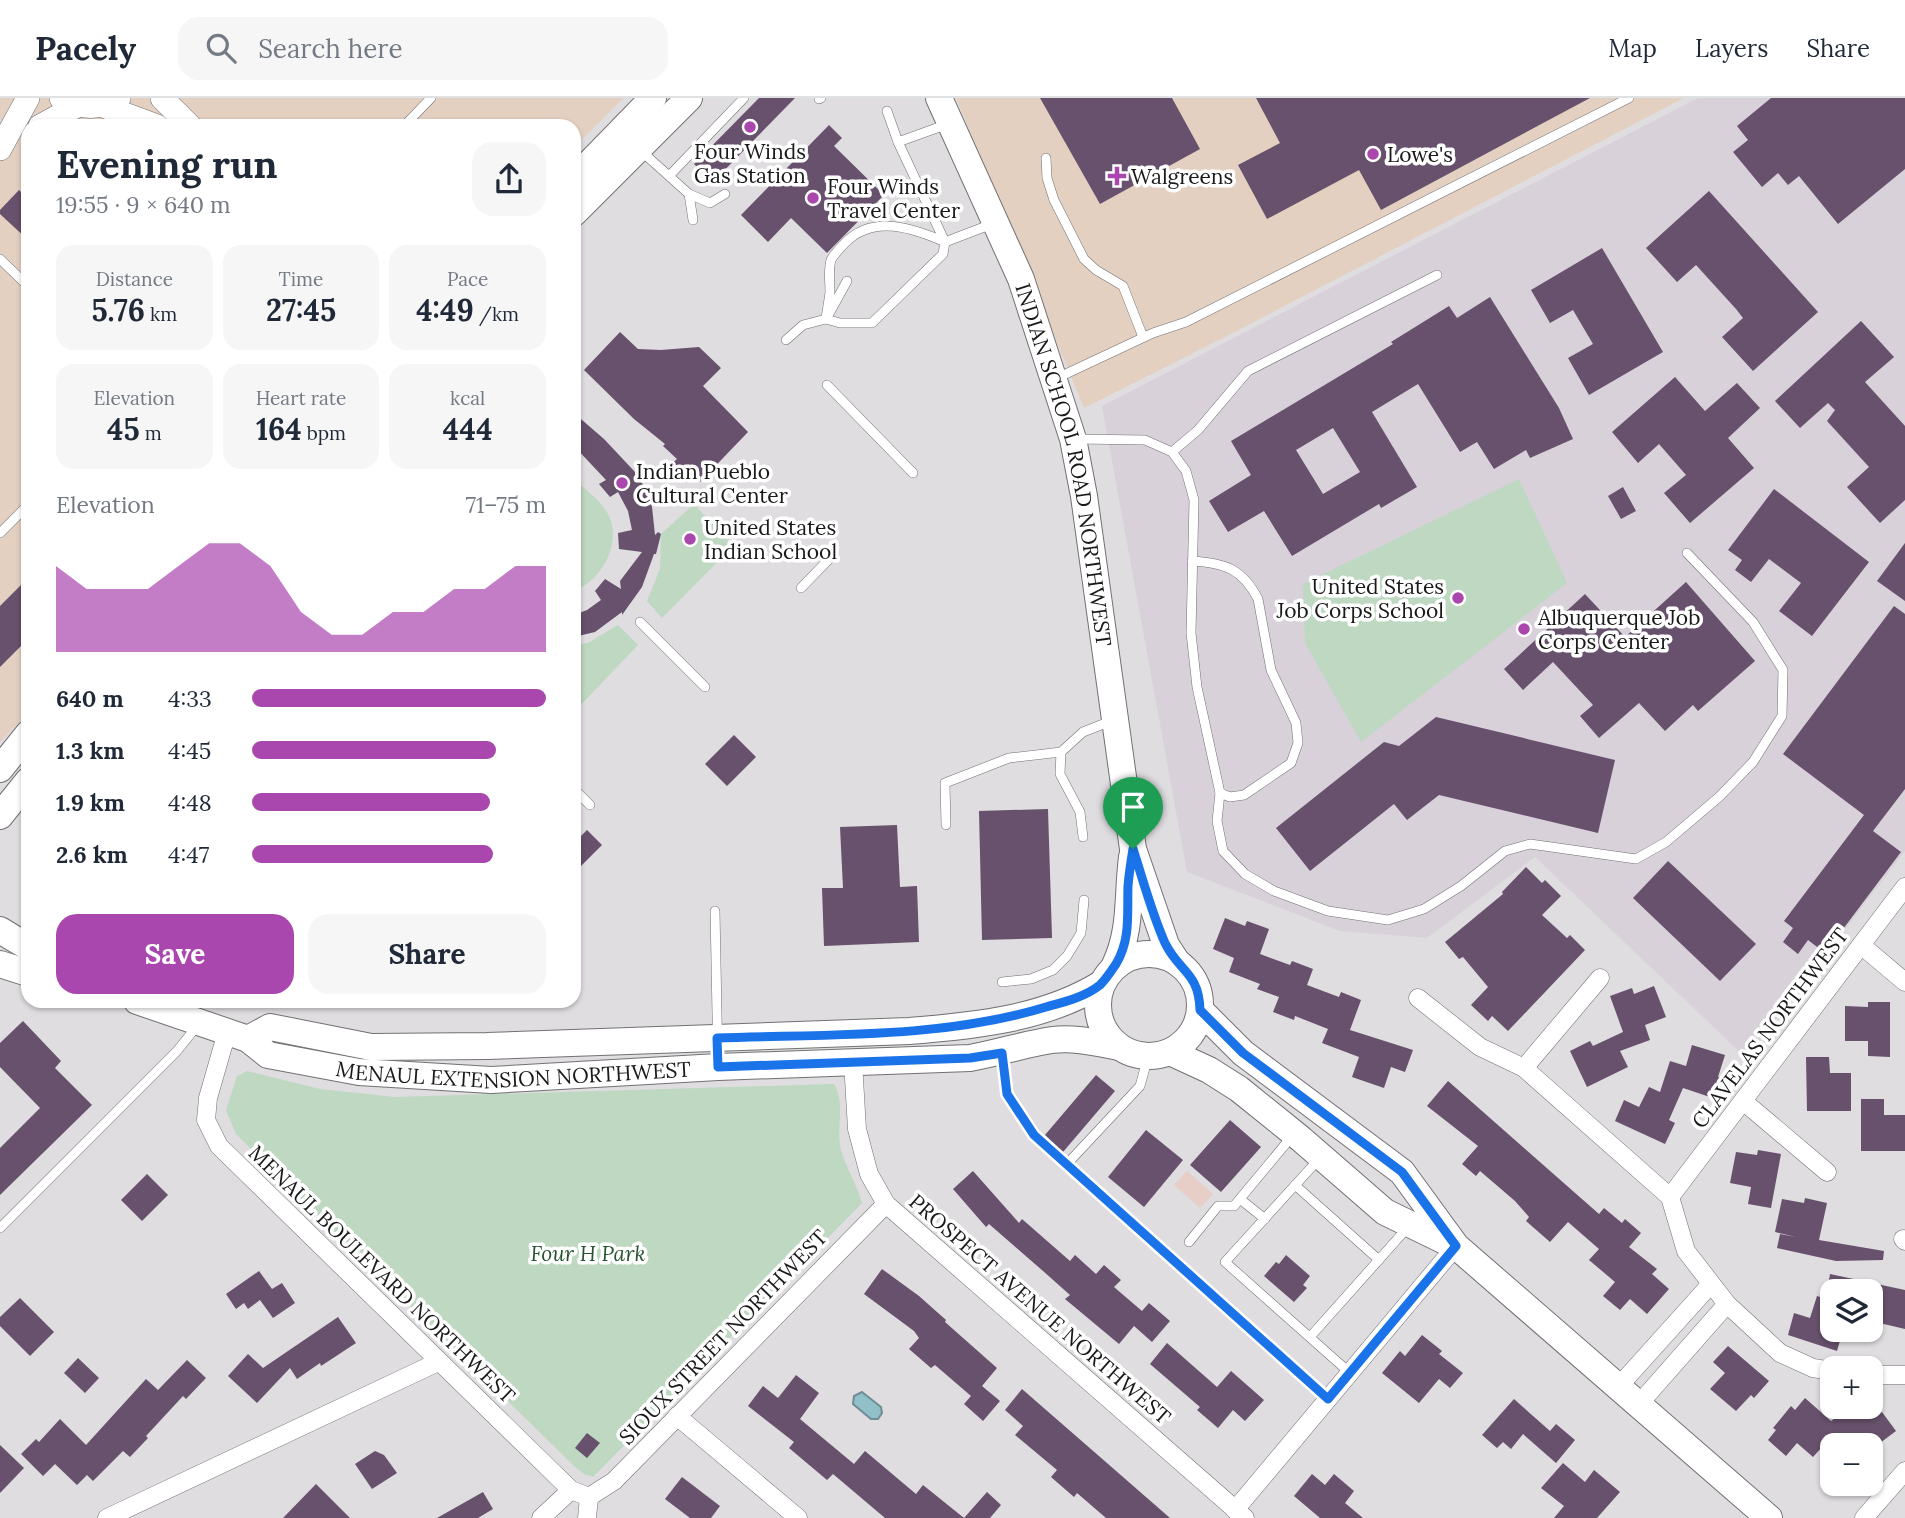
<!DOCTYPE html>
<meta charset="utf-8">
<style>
body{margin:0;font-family:Lora,serif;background:#f6f6f7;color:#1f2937;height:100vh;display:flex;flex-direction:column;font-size:26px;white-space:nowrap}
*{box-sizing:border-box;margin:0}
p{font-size:23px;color:#747a83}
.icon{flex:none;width:38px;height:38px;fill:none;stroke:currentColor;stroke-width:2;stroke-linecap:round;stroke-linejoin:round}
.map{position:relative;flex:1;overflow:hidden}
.sheet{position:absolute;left:21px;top:21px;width:560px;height:889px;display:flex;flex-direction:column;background:#fff;border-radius:21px;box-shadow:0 2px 5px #0004}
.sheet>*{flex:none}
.tools{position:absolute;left:1820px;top:1181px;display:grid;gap:14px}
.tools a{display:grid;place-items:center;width:63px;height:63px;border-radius:14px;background:#fff;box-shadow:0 2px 5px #0004;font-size:35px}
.pin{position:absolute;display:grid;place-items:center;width:60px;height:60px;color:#fff;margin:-72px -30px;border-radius:50% 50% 50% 0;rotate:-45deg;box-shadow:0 0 7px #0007}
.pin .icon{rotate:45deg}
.round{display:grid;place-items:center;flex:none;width:74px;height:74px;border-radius:21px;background:#f6f6f7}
.head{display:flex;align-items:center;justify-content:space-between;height:119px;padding:0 35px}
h1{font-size:38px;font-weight:700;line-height:52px}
.metrics{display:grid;grid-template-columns:repeat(3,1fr);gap:10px;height:119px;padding:7px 35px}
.metrics div{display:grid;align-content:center;border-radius:18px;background:#f6f6f7;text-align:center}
.metrics b{font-size:30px;font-weight:700}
.metrics small{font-size:19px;font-weight:400}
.metrics p{font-size:19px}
.chart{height:196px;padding:14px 35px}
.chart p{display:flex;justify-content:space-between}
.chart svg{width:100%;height:126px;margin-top:7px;fill:#aa47ae;opacity:.7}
.button{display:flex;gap:14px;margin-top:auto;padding:14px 35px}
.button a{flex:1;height:80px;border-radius:21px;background:#aa47ae;color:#fff;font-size:28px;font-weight:700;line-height:80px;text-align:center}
.button a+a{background:#f6f6f7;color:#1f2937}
ul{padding:0 35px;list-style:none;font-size:23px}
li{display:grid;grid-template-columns:112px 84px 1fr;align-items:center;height:52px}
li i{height:18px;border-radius:9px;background:#aa47ae}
header{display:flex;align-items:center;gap:42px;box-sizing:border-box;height:98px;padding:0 35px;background:#fff;border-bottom:2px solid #e0e1e3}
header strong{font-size:33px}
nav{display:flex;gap:38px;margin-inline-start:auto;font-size:24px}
.search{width:490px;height:63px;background:#f6f6f7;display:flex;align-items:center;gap:18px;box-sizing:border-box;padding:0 24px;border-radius:21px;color:#747a83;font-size:26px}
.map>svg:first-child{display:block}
</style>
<header>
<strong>Pacely</strong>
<div class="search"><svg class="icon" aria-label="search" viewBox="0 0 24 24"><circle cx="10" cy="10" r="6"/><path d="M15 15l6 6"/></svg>Search here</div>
<nav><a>Map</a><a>Layers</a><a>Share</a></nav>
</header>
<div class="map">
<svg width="1905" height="1420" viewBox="0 0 1905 1420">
<rect width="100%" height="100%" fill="#dfdde0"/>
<g fill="#e4d0c1">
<path d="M0,0h624l-50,49v-21h-546v587l-28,29z"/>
<path d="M956,0h728l-461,240 -139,70z"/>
</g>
<path fill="#e7cec7" d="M1187,1073l26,23 -13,14 -26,-23z"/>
<path fill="#d8d1da" d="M1698,0h207v753l-159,207 -211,-201 -108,81 -87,-7 -153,-59 -85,-466z"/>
<g fill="#bed8c1">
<path d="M1519,381l48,104 -206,159 -56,-99 -2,-59z"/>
<path d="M580,386c8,8 18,15 24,24 22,29 0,71 -30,83v-100z"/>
<path d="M694,406l39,42 -71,72 -15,-17 13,-32 1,-35z"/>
<path d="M618,527l20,20 -64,67v-67l14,-2z"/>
<path d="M247,973l73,18 75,8 439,-13c11,18 3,41 6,61 2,15 17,39 22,58l-269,274 -9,-3 -10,-8 -338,-332 -10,-24 11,-34z"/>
</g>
<path fill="#92c0c8" stroke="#6e8e94" stroke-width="2" d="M862,1294l19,15 1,6 -4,6h-7l-18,-15 1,-8z"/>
<g fill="#67516c" fill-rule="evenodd">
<path d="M759,0h36l-82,84 -19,-18z"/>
<path d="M1040,0h132l28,51 -100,55z"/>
<path d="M1256,0h334l-209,112 -22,-40 -92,49 -29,-54 42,-22z"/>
<path d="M1771,0h134v71l-67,55 -39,-48 -11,9 -10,-12 -16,14 -29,-35 15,-12 -11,-14z"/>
<path d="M829,27l13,13 -8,8 50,49 -57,58 -36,-35 -23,24 -27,-27z"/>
<path d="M19,92l9,9v41l-28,-26v-4z"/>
<path d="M1709,93l109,121 -65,59 -31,-34 21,-19 -7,-9 -40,-44 -19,17 -31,-34z"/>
<path d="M1602,150l61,104 -74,43 -21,-37 25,-14 -20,-34 -23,13 -19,-33z"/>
<path d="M1490,199l69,111 14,31 -43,19 -4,-8 -32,19 -17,-27 -17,10 -42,-68 -46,28 45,75 -36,21 -2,-4 -87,52 -28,-45 -36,21 -19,-31 42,-26 -20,-34 162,-97 -2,-2 58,-36 8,12zM1333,330l27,44 -37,22 -27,-44z"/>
<path d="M1861,223l33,36 -29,25 40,44v74l-25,23 -33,-36 22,-20 -42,-46 8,-11 -7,-7 -28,25 -25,-27z"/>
<path d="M620,234l18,17 23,1 38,-3 22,21 -18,18 45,46 -48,50 -6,-5 -8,6 -18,-16 9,-8 -14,-13 2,-2 -31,-25 -50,-49z"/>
<path d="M1675,279l30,34 32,-28 23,25 -32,30 26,30 -64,55 -26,-30 22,-18 -27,-31 -21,19 -26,-31z"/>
<path d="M574,315l30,26 31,33 12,19 5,16 3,28 3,-3 3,2 -5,20h-2l-12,33 -20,28v-3l-27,20 -21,5v-22l13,-5 14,-10 -6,-9 10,-12 16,10 -1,-8 22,-29 -23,-3 -1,-16 14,-3 -4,-19 -10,-19 -8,5 -11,-13 7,-4 -32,-34z"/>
<path d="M1623,389l13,24 -15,8 -13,-23z"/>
<path d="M1774,391l95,73 -57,74 -33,-25 22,-28 -32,-24 -18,23 -16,-12 7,-10 -14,-10z"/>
<path d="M1905,445v58l-28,-20z"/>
<path d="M28,480v61l-28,28v-61z"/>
<path d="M1686,484l69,79 -57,50 -5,-6 -28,26 -26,-28 -40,35 -19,-22 13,-11 -40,-43 -30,28 -19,-21 81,-75 40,43z"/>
<path d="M1894,508l11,8v175l-32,42 28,21 -76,101 -17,-13 -10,14 -15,-12 10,-14 -9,-7 80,-106 -81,-61z"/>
<path d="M1436,619l179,43 -17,73 -159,-38 -32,25 -13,-16 -84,67 -34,-43 108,-86 15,4z"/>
<path d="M734,637l22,22 -29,29 -22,-22z"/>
<path d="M1048,711l4,129 -70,2 -3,-129z"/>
<path d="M897,727l3,62 17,-1 2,56 -95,4 -2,-58h21l-3,-61z"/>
<path d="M587,732l15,15 -28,28v-30z"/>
<path d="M1668,763l88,83 -36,37 -87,-83z"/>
<path d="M1526,769l16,16 3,-3 16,16 -19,19 25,23 3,-3 15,15 -77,81 -16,-15 -4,5 -17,-16 17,-18 -25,-30 -4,2 -14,-17 58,-48 -1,-2z"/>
<path d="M1225,820l20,8 2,-5 22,8 -9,25 30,11 2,-4 21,8 -6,16 32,12 2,-5 20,8 -11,30 63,20 -8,22 -14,-5 -7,21 -32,-11 7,-20 -37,-14 6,-14 -33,-13 -1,4 -21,-8 6,-15 -22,-8 3,-5 -31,-12 5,-14 -21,-9z"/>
<path d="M1654,888l12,31 -21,8 5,15 -30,11 8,16 -41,20 -17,-36 20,-10 3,5 30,-14 -13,-36 22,-8 2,6z"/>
<path d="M1868,904h22v55l-22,-1v-15h-23v-35l23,1z"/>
<path d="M23,923l38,40 -6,7 37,37 -92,90v-47l40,-40 -40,-41v-24z"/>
<path d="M1692,947l33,10 -7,22 5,1 -7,21 -33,-11 -14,32 6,3 -10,21 -50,-23 9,-21 15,7 10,-20 11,5 10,-31 16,5z"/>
<path d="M1806,959h23l1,16h21v38h-44z"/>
<path d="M1096,977l19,16 -52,61 -18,-17z"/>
<path d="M1448,983l151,133 5,-6 18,15 3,-4 16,14 -12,14 28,22 -5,5 17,15 -22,25 -17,-15 -10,11 -17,-14 12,-14 -26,-22 10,-11 -31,-27 -18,20 -24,-21 3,-4 -14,-16 -35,-30 -4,5 -14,-12 16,-18 -51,-40z"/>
<path d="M1861,1001h23v16h21v36h-44z"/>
<path d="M1230,1022l31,27 -40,45 -31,-27z"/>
<path d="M1146,1032l37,30 -39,47 -36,-30z"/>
<path d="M1758,1052l23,4 -10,54 -23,-4 3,-17 -21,-4 6,-31 21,3z"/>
<path d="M973,1073l46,52 3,-4 48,42 5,-6 21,19 8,-9 17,15 -7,7 28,24 7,-8 21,18 -18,21 -18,-16 -15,18 -54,-45 5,-4 -27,-24 -54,-47 -3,3 -33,-38z"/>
<path d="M147,1076l21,21 -26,26 -21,-21z"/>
<path d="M1805,1100l22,5 -8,37 65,11 -1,9 -47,1 -59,-13 3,-14 16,3 -21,-5 7,-33 22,4z"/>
<path d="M1286,1157l24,21 -7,9 4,3 -13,14 -30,-26 12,-14 3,2z"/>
<path d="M882,1171l37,27 27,24 -1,2 52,46 -15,18 18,15 -17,20 -19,-17 7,-8 -36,-31 -4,3 -22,-19 10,-11 -5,-7 -50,-37z"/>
<path d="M259,1173l13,18 10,-6 13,20 -22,15 -13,-18 -12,9 -4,-6 -8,6 -10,-15z"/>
<path d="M1830,1176l75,16v39l-34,-8v-29h-44z"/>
<path d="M1817,1198l15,5v29h11l-6,21 -49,-16 6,-22 16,5z"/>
<path d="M20,1200l34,34 -24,24 -30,-30v-9z"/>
<path d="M338,1219l18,26 -35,23 -1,-3 -23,16 -7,-11 -33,35 -29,-27 20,-22 15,14z"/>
<path d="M1422,1237l20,16 -3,3 24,19 -13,15 -11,-9 -20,24 -37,-30 18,-22 5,5z"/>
<path d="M1167,1245l50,44 14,-16 33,29 -19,21 -12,-11 -15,18 -21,-18 3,-3 -50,-43z"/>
<path d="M1728,1248l41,35 -15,17 -3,-3 -15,16 -26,-22 15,-16 -12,-11z"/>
<path d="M78,1260l21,20 -14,15 -21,-20z"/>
<path d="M187,1262l19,18 -20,21 -3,-3 -37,40 2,2 -18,19 -7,-6 -30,30 -6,-6 -10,10 -22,-21 -12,12 -22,-22 15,-15 3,3 21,-23 26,26 60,-66 12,11z"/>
<path d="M796,1277l23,18 -19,26 54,45 11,-13 51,43 7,-9 41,33h-79l-52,-44 -6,6 -38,-32 5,-6 -46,-36 15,-20 15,12z"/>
<path d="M1022,1291l101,88 47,41h-64l-29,-25 -3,4 -23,-20 6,-7 -42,-35 8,-9 -18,-16z"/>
<path d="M1805,1300l26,23 20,-14h20l6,9 5,-4 14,19 -20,15h-53l-10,11 -16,-14 -11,13 -18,-16 8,-10 -3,-2 18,-22 4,4z"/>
<path d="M1514,1301l36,32 6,-7 19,16 -19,23 -33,-29 -12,15 -8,-7 -6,6 -15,-13z"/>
<path d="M587,1335l13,10 -13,15 -12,-10z"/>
<path d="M0,1347l24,23 -24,25z"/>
<path d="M375,1353l9,4 13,18 -25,16 -17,-25z"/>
<path d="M1563,1365l22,19 9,-12 26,22 -23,26h-43l10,-12 -23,-18z"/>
<path d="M1312,1376l13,11 9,-11 20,17 -9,12 18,15h-43l-26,-22z"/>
<path d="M682,1379l38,29 -9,12h-21l-25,-19z"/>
<path d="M316,1386l34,34h-67z"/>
<path d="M483,1394l10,17 -15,9h-41z"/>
<path d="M987,1394l14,13 -11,13h-26z"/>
</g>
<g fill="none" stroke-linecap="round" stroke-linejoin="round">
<g stroke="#727073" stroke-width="10">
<g id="service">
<path d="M819,1l2,-1"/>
<path d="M887,13l11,31 50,-18"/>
<path d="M404,28l27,-28"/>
<path d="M898,44l47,100 -2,12 -71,69h-32l-14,-4c1,-9 3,-18 4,-27 0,-11 -2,-21 1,-32 3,-6 9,-12 14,-17 28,-29 68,-15 100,-1l47,-18"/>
<path d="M640,52l49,44 4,26"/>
<path d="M1046,60l1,20 7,22 30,59 12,11 27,16 20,51"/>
<path d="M670,77l74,-77"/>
<path d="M689,96l21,9 15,-9"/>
<path d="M0,161l28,27"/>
<path d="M786,242l17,-15 23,-6 21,-38"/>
<path d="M1055,281l98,-46 33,-11 443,-224"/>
<path d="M827,287l86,88"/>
<path d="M1075,341l70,1 27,12 14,19 8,29 -3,133 6,54 23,106 10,4 14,-2 47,-32 7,-20 -2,-20 -25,-53 -13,-71c-16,-31 -34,-36 -66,-38"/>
<path d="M1172,354l26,-22 50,-59 189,-96"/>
<path d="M0,435l28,-28"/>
<path d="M801,490l33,-34"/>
<path d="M640,524l65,65"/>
<path d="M574,691l16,16"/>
<path d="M1220,695l-3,28 6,30 22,23 29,17 54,20 60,9 36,-11 37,-23 44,-35 25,-7 106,15 30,-17 53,-45 34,-35 29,-46 1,-46 -30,-48 -66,-69"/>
<path d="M946,727l-1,-42 64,-25 52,-6"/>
<path d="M1083,739l-3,-25 -20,-38 1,-22 22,-20 28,-11"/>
<path d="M715,813l3,154"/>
<path d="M1002,884l29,-3 22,-9 14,-14 14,-23 3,-33"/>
<path d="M1003,956l4,40 27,41 294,264"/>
<path d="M1319,1061l-94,103 125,111"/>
<path d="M1067,1066l73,-78 8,-29"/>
<path d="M1295,1087l84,75"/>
<path d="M1240,1101l25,20"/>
<path d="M0,1130l177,-177 20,-25"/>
<path d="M1189,1144l29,-36h16l59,-71"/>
<path d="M1310,1239l99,-111"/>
</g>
</g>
<g stroke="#727073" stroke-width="19">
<g id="minor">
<path d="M1861,847l44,37"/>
<path d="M1418,900l62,49 44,21 146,129 16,54 41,53 53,49 33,15 19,3"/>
<path d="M227,934l-19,66 -2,22 13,26 352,344 18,7"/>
<path d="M853,964l4,67 12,45 17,30 359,314"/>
<path d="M1524,970l76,-90"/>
<path d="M1743,1003l84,71"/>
<path d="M1670,1099l235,-310"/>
<path d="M1903,1141l2,2"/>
<path d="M1871,1277h34"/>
<path d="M1619,1288l91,-101"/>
<path d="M1639,1306l88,-100"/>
<path d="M677,1318l121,102"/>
<path d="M589,1399l25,-16 272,-277"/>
<path d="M1235,1412l221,-264"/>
<path d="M107,1420l331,-156"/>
<path d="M541,1420l30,-28"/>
<path d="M587,1420l2,-21"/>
<path d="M1864,1420l41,-47"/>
</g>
</g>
<g stroke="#727073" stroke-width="24">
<g id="tertiary">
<path d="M61,0c20,11 38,12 58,0"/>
<path d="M162,0l28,28"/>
<path d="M103,8l54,20"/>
<path d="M40,28l37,-20"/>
<path d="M0,51l28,-51"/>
</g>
</g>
<g stroke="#727073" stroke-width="28">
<g id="secondary">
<path id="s1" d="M939,0l82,181 52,160 11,57 49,353 33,96 11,17"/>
<path d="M574,81l79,-81"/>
<path d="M574,115l115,-115"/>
<path d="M0,671l28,-35"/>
<path d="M0,718l28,-35"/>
<path d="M0,832l28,17"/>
<circle cx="1149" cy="907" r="51"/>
<path d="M0,866l28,9"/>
<path d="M1115,867c17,-36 12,-69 17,-108"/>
<path id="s2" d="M137,903l111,38 20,16 91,17 132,8 227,-13 252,-9c28,-5 55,-14 82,-18 22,-3 46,3 67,7"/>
<path d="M1200,912l43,43 159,119 54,74 313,272"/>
<path d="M248,941l22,-12 101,20 116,-1 422,-15c65,-5 135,-12 192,-47"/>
<path d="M1170,954l39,18 30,19 62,50 84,73 66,32"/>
</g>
</g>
<use href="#service" stroke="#fff" stroke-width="9"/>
<use href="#minor" stroke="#fff" stroke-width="18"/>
<use href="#tertiary" stroke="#fff" stroke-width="23"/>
<use href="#secondary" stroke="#fff" stroke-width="26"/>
</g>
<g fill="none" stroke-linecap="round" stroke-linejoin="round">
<g stroke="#fff" stroke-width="14">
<path id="route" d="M1133,751c10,31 19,65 32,94 14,29 34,29 35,67l43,43 159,119 54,74 -128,153 -294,-264 -27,-41 -5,-41 -32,5 -252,9 -1,-29c110,-4 223,1 329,-31 18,-5 39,-10 54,-22 5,-5 12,-15 16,-21 15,-25 11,-51 12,-78 1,-12 3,-25 5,-37z"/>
</g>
<use href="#route" stroke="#1a73e8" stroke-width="9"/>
</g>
<g fill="#aa47ae" stroke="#fff" stroke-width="2.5">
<circle cx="750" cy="29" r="7"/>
<circle cx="1373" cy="56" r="7"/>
<path d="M1113.5 67.5h7v7h7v7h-7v7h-7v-7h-7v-7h7z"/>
<circle cx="813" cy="100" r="7"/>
<circle cx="622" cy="385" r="7"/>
<circle cx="690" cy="441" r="7"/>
<circle cx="1458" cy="500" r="7"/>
<circle cx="1524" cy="531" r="7"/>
</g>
<g text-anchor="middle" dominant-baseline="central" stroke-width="7" stroke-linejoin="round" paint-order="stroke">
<g font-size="21" fill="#1a191a" stroke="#fff" text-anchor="start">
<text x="750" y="53" text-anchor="middle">Four Winds<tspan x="750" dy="24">Gas Station</tspan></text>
<text x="1387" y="56">Lowe's</text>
<text x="1131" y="78">Walgreens</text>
<text x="827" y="88">Four Winds<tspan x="827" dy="24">Travel Center</tspan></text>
<text x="636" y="373">Indian Pueblo<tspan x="636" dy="24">Cultural Center</tspan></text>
<text x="704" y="429">United States<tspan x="704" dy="24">Indian School</tspan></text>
<text x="1444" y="488" text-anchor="end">United States<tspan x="1444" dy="24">Job Corps School</tspan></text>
<text x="1538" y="519">Albuquerque Job<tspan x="1538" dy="24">Corps Center</tspan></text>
</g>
<g font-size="21" fill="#1a191a" stroke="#fff">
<text stroke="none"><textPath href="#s1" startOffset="390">INDIAN SCHOOL ROAD NORTHWEST</textPath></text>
<text transform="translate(1770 930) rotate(-53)">CLAVELAS NORTHWEST</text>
<text stroke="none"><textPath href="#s2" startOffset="390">MENAUL EXTENSION NORTHWEST</textPath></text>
<text transform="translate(382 1176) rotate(44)">MENAUL BOULEVARD NORTHWEST</text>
<text transform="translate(1040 1211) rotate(41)">PROSPECT AVENUE NORTHWEST</text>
<text transform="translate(723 1239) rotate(-46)">SIOUX STREET NORTHWEST</text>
</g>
<g font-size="21" font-style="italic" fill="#26542f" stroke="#fff">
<text x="588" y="1155">Four H Park</text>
</g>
</g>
</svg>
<div class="tools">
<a><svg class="icon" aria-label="layers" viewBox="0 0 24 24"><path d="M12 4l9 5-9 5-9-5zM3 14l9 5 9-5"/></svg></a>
<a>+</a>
<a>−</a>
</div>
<div class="pin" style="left:1133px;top:751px;background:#1e9e55"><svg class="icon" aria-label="arrive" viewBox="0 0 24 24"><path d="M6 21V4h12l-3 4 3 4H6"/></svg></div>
<section class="sheet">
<div class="head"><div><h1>Evening run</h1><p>19:55 · 9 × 640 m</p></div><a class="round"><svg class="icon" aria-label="share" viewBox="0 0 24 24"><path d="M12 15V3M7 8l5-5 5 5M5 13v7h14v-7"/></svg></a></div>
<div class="metrics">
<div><p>Distance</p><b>5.76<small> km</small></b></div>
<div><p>Time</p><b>27:45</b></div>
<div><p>Pace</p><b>4:49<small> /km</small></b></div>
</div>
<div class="metrics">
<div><p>Elevation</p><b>45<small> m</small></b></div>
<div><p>Heart rate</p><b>164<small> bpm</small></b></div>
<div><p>kcal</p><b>444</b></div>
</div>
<div class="chart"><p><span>Elevation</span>71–75 m</p>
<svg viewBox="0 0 160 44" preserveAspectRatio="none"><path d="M0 44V14L10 22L20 22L30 22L40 14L50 6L60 6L70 14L80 30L90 38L100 38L110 30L120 30L130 22L140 22L150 14L160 14V44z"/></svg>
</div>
<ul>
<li><b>640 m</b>4:33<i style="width:100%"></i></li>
<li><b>1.3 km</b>4:45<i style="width:83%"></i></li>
<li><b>1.9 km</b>4:48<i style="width:81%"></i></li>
<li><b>2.6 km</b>4:47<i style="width:82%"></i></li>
</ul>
<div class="button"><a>Save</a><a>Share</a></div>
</section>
</div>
